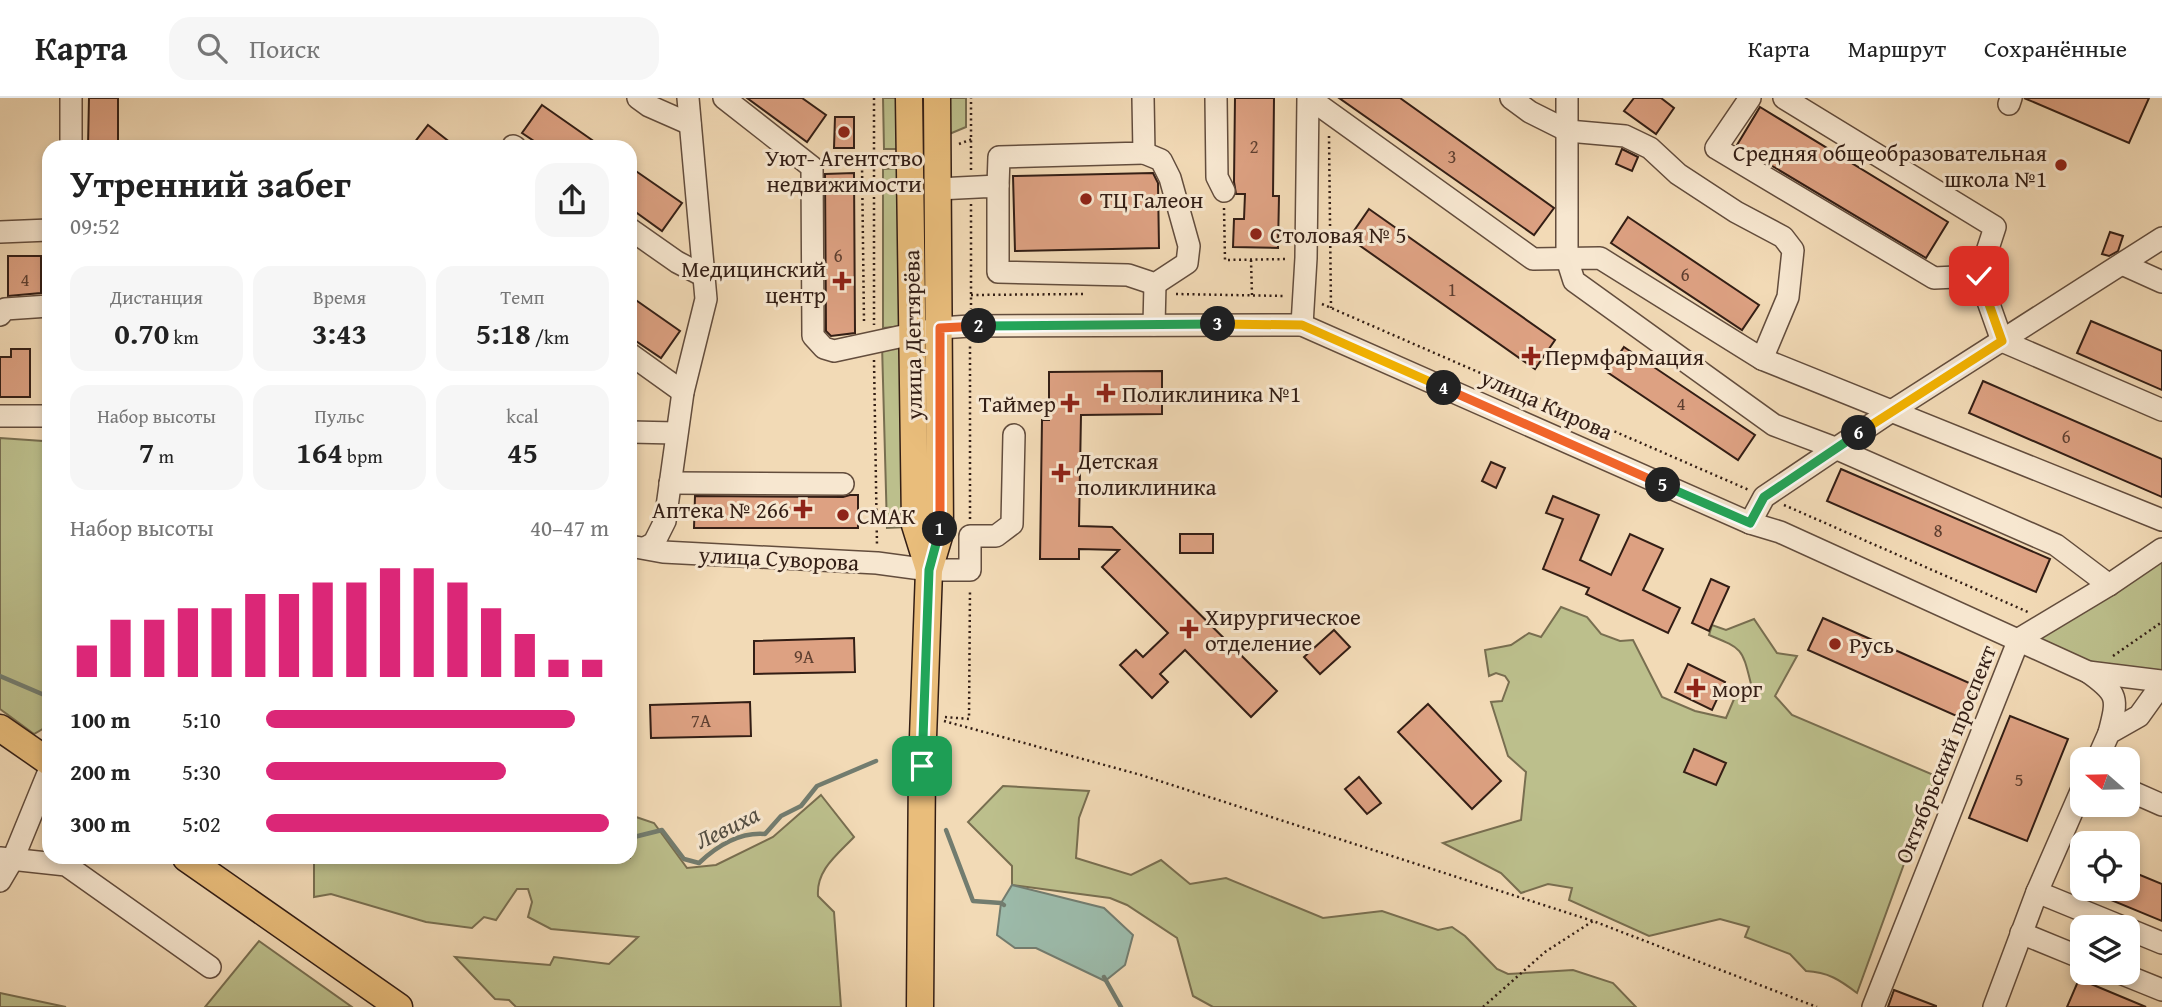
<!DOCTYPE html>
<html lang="ru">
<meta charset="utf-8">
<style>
body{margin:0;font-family:"Gentium Book Plus",serif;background:#f6f6f6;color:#222;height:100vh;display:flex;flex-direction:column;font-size:26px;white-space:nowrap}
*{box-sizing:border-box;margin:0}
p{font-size:23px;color:#767676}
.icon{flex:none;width:38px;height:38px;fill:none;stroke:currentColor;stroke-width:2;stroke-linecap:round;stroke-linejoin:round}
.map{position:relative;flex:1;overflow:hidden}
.drawer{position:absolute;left:42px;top:42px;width:595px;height:724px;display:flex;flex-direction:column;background:#fff;border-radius:21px;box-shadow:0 4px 10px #0003}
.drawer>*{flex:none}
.needle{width:46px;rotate:290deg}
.tools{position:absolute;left:2070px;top:649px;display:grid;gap:14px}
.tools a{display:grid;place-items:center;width:70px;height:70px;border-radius:14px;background:#fff;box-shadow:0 4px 10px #0003;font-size:35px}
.pin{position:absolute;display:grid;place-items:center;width:60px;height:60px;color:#fff;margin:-30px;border-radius:14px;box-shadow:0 4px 10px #0006}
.km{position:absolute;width:35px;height:35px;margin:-18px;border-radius:50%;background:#222;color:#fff;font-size:19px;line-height:35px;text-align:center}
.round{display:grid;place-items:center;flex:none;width:74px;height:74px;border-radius:21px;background:#f6f6f6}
.overview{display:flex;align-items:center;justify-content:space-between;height:119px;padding:0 28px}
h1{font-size:38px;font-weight:800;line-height:52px}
.stats{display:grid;grid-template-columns:repeat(3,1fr);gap:10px;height:119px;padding:7px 28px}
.stats div{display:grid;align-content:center;border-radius:18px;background:#f6f6f6;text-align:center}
.stats b{font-size:30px;font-weight:800}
.stats small{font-size:19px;font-weight:400}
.stats p{font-size:19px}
.chart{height:196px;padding:14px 28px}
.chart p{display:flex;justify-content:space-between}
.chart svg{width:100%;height:126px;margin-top:7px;stroke:#db2777;stroke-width:6}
ul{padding:0 28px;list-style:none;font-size:23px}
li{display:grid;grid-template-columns:112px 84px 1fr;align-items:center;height:52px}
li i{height:18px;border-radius:9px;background:#db2777}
header{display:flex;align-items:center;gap:42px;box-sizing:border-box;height:98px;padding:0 35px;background:#fff;border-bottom:2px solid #e0e0e0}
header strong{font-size:33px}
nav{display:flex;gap:38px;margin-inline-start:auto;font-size:24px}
.search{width:490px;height:63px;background:#f6f6f6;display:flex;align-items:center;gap:18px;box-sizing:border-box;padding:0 24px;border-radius:21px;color:#767676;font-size:26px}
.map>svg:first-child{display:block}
</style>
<header>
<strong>Карта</strong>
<div class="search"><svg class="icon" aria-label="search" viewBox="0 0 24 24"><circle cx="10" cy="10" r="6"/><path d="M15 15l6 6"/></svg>Поиск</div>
<nav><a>Карта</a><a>Маршрут</a><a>Сохранённые</a></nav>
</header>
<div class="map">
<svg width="2162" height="909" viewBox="0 0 2162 909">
<rect width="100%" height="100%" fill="#f2dab6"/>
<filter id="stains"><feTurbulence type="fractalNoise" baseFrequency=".00286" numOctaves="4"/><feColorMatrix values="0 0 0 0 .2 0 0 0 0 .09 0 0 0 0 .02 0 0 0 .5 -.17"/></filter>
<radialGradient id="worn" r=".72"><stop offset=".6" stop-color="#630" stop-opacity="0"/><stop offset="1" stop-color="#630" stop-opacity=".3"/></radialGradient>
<g fill="#bcbf8c" stroke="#786e50" stroke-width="2">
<path d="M883,0h18l1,51h-18z"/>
<path d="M947,0h19v29l-19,8z"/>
<path d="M902,70l2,158 -21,2v-159z"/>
<path d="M882,246h22l3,183 -20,1z"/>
<path d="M0,340l43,3 6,5v186l-3,95 -12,7 -34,-25z"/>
<path d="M2162,457v117l-73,-9 -56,-28z"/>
<path d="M1561,509l26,10 14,17 19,7 13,-1 29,57 33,14 31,7 11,-26 14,-8c-9,-36 -8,-35 -42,-49l3,-10 14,5 28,-11 23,34 20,3 -22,40 17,19 144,61 -79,217c-17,-13 -29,-21 -51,-22l-16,-17 -45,-17 4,-10 -29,-8 -71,17 -80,-36 3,-12 -24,-4 -27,9 -20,-20 -58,-30 78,-23 5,-48 -18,-16 -17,-54 11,-1 7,-19 -4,-6 -9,-3 -7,3 -4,-26 26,-5 18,-12 12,4z"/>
<path d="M1003,688l86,5 -10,27 -3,40 55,17 30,-15 29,24 36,-6 97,40 59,-7 56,19 14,-3 13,9 32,33 11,5 65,-4 40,13 23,24h-423l-20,-11 -16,-58 -50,-33 -17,-7 -98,-13v-19l-44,-44z"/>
<path d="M821,697l33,42c-17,18 -38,33 -36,59l16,16 7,95h-325l-7,-7 -14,-1 -40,-42 95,8 4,-8 55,7 29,-27 -87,-8 -23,-12 4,-15 -4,-13h-11l-21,31 -12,-3 -12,11 -46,-6 -95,-28 -17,3v-39h316v-43l24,8 33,45 29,-3 57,-28z"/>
<path d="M259,843l93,66h-147z"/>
<path d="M0,895l66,14h-66z"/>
</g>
<path fill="#9cbbab" stroke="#727c6f" stroke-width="2" d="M1012,787l92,23 29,27 -8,30 -20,16 -69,-33h-21l-18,-13 4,-32z"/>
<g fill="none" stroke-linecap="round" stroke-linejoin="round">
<g stroke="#727c6f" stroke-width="4.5">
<path d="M0,578l49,21"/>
<path d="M946,732l27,71 28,2 3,2"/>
<path d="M630,740l32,-8 22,29 15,4c18,-17 41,-31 66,-29l16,-18 20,-10 16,-20 59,-25"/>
<path d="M1104,879l17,30"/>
</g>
</g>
<g fill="#dda182" stroke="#331e15" stroke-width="2">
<path d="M89,0h29v49h-30z"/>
<path d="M747,0h55l24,17 -19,27z"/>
<path d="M1235,0h39l-1,98h6l-1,52 -45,-1 1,-28h10l1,-25h-9l-2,-12z"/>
<path d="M1339,0h61l154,110 -20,27z"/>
<path d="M1634,0h27l13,10 -18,26 -32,-23z"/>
<path d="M2024,0h125l-20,45z"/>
<path d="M542,7l60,42h-59l-21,-14z"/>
<path d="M1760,9l188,115 -22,36 -189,-113z"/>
<path d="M835,19h19v31h-20z"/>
<path d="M428,27l28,22h-45z"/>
<path d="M1622,51l16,8 -6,14 -16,-7z"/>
<path d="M630,69l52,36 -20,28 -32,-23z"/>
<path d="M854,75l1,160 -24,3 -5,-5 -1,-157z"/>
<path d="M1153,75l5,10 1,65 -144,3 -2,-75z"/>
<path d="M1369,111l186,131 -20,29 -186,-131z"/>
<path d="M1628,119l131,88 -17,25 -131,-87z"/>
<path d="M2110,134l13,4 -5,15 -9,5 -7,-2z"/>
<path d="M8,158h33v37l-33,3z"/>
<path d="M630,198l50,35 -19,27 -31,-21z"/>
<path d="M2091,223l71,30v39l-85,-37z"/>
<path d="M1624,249l131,88 -17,25 -131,-88z"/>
<path d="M11,251h19v48h-30v-40h11z"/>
<path d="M1162,273v43l-81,1 -2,111 33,1 165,164 -26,26 -66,-67 -25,24 8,8 -16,16 -32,-33 16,-15 7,7 25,-24 -66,-66 17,-17 -40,-1v10h-39l2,-139h7v-48z"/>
<path d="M1983,283l179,78v38l-193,-84z"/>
<path d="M1491,364l14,6 -9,20 -14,-7z"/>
<path d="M1841,371l209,90 -14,33 -209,-91z"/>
<path d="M850,397h8v33h-164l1,-32 148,1z"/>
<path d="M1553,398l46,19 -19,45 31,15 19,-41 33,15 -20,41 37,18 -12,25 -82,-39 3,-6 -46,-19 20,-50 -17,-6z"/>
<rect x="1180" y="436" width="33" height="19"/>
<path d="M1711,481l18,8 -20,44 -17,-8z"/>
<path d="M1823,520l153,68 -15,32 -153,-68z"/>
<path d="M1334,532l16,17 -30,27 -16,-17z"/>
<path d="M854,540l1,34 -101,2v-33z"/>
<path d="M1688,566l37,18 -13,28 -37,-18z"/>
<path d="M750,604l1,34 -100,2 -1,-33z"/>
<path d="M1428,606l73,77 -29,28 -74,-77z"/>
<path d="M2010,618l58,23 -41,102 -58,-23z"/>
<path d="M1694,651l32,14 -10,22 -32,-13z"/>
<path d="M1359,679l22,26 -14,11 -22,-25z"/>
<path d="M2128,772l34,14v37l-51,-21 5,-11h12z"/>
<path d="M2079,881l67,28h-79z"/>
<path d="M1894,892l42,16v1h-48z"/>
</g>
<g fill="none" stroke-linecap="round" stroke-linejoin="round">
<g stroke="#634d3d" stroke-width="24">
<g id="minor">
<path d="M638,0l11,8 41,18"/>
<path d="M724,0l88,69 1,169 11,12 10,3 106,-23 30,-2 332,-1 448,198 30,9 308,140 74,9"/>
<path d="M1216,0l1,79 7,14"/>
<path d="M1309,0l224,161 67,-1 162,101 400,161"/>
<path d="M1511,0l19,14 38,19 57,5 25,12 28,26 58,38 47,25 10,13 -5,47 -26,62"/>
<path d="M1567,0v161l7,22 200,144 61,23 221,97 53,40"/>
<path d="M1750,0l-34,50 218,130 45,-2"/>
<path d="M1784,0l211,129 -16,49 23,65 160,69"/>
<path d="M2009,6l2,-6"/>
<path d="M513,48l2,1"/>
<path d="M71,49v-49"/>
<path d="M998,88l1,-29 145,-4 -1,-55"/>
<path d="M938,91l60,-3v86l130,3 27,9 32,-21 2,-17 -19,-68 -9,-18 -17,-7"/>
<path d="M630,131l47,33 25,13"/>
<path d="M0,134l49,-2"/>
<path d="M2122,166l40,18"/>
<path d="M0,217l5,-6 44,-3"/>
<path d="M1154,227l1,-41"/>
<path d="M1302,227l4,-67 2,-160"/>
<path d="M630,256l53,38"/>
<path d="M0,318h49"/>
<path d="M630,334l46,1"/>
<path d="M670,385l173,1"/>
<path d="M1750,425l14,-26 129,-87 269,-172"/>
<path d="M630,448l33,6 214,11 52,7h41v-34h26l16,-12 2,-89"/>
<path d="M645,450l9,-5 11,-22 18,-129 23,-93 -18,-201"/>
<path d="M2088,574c31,22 30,26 21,61"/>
<path d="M2097,662l12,-27 30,-17 23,-32"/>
<path d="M2128,692l34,15"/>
<path d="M0,760l66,7 144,102"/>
<path d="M0,783l13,-22 36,-88"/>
<path d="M2037,794l88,36"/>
<path d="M2128,831l34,14"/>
<path d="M2021,835l61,25"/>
<path d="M2120,875l42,17"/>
<path d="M1873,909l146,-368 90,-54 53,-36"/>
<path d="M1994,909l43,-115 45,-103"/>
</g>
</g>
<g stroke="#331e15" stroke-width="29">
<g id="major">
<path d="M909,0l6,427 14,45"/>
<path d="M0,630l49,34"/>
<path d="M186,760l213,149"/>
<path d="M920,909l2,-241 7,-196 11,-37 -3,-435"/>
</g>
</g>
<g stroke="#331e15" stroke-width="2.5" stroke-dasharray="2 3.5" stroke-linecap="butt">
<path d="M874,0v227"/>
<path d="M1329,38l2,172"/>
<path d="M959,46l13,-5"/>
<path d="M971,72v-72"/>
<path d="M971,106v105"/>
<path d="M1224,110l1,52 63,-1"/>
<path d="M1251,162l1,35"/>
<path d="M1176,196l109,2"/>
<path d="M971,197l115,-1"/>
<path d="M1322,206l427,186"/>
<path d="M864,223l-2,-156 26,-2"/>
<path d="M874,262l3,186"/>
<path d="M1784,407l244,107"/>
<path d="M970,421v-175"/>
<path d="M2113,558l49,-34"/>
<path d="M945,619l24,2 1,-130"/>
<path d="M944,623l197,54 452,146 224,86"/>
<path d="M1483,909l62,-55 48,-31"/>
</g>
<use href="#minor" stroke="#f7e7d0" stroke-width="21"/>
<use href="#major" stroke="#e9bd7b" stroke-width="26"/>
</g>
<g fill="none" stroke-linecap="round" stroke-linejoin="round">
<g stroke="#fff" stroke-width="14">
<path id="split-1" d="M922,668l7,-196 11,-41"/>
</g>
<g stroke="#fff" stroke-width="14">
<path id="split-2" d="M940,431v-201l39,-2"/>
</g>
<g stroke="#fff" stroke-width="14">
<path id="split-3" d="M979,228l239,-2"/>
</g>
<g stroke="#fff" stroke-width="14">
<path id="split-4" d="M1218,226l84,1 142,63"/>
</g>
<g stroke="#fff" stroke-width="14">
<path id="split-5" d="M1444,290l219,97"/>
</g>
<g stroke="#fff" stroke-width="14">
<path id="split-6" d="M1663,387l87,38 14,-26 95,-64"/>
</g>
<g stroke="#fff" stroke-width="14">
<path id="split-7" d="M1859,335l143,-92 -23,-65"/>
</g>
<use href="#split-1" stroke="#22a559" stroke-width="9"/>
<use href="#split-2" stroke="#f0652b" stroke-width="9"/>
<use href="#split-3" stroke="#22a559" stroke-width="9"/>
<use href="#split-4" stroke="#f5b400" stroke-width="9"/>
<use href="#split-5" stroke="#f0652b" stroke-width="9"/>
<use href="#split-6" stroke="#22a559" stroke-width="9"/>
<use href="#split-7" stroke="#f5b400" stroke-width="9"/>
</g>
<g fill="#8f2418" stroke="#f7e7d0" stroke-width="2.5">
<circle cx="844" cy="34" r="7"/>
<circle cx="2061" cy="67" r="7"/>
<circle cx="1086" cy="101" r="7"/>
<circle cx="1256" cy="136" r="7"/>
<path d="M838.5 172.5h7v7h7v7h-7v7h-7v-7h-7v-7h7z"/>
<path d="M1527.5 247.5h7v7h7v7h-7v7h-7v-7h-7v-7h7z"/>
<path d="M1102.5 284.5h7v7h7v7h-7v7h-7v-7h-7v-7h7z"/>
<path d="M1066.5 294.5h7v7h7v7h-7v7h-7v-7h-7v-7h7z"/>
<path d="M1057.5 364.5h7v7h7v7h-7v7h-7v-7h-7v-7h7z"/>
<path d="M799.5 400.5h7v7h7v7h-7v7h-7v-7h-7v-7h7z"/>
<circle cx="843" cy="417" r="7"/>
<path d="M1185.5 520.5h7v7h7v7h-7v7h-7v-7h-7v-7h7z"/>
<circle cx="1835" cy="546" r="7"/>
<path d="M1692.5 579.5h7v7h7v7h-7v7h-7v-7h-7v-7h7z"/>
</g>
<g text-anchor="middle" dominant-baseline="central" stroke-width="6" stroke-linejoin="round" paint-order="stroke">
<g font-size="19" fill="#5e3f30">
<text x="1254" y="48">2</text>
<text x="1452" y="58">3</text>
<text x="838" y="157">6</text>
<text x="1685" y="176">6</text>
<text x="25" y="181">4</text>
<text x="1452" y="191">1</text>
<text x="1681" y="305">4</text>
<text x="2066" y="338">6</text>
<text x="1938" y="432">8</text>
<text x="804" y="558">9А</text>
<text x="701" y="622">7А</text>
<text x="2019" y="681">5</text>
</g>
<g font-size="23" fill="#331e15" stroke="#f7e7d0" text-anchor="start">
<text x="2047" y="54" text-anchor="end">Средняя общеобразовательная<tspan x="2047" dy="26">школа №1</tspan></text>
<text x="844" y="59" text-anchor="middle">Уют- Агентство<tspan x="844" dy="26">недвижимости</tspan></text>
<text x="1100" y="101">ТЦ Галеон</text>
<text x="1270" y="136">Столовая № 5</text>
<text x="826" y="170" text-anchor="end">Медицинский<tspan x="826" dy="26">центр</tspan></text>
<text x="1545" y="258">Пермфармация</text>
<text x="1122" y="295">Поликлиника №1</text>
<text x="1056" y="305" text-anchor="end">Таймер</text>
<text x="1077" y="362">Детская<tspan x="1077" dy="26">поликлиника</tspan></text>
<text x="789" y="411" text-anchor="end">Аптека № 266</text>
<text x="857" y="417">СМАК</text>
<text x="1205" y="518">Хирургическое<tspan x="1205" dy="26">отделение</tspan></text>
<text x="1849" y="546">Русь</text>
<text x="1712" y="590">морг</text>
</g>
<g font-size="23" fill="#331e15" stroke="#f7e7d0">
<text transform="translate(912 237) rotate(-91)">улица Дегтярёва</text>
<text transform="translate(1547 306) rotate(24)">улица Кирова</text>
<text transform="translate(779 460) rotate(3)">улица Суворова</text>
<text transform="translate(1945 656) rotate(-68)">Октябрьский проспект</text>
</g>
<g font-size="24" font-style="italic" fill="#524d42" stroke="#f7e7d0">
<text transform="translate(727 729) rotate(-26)">Левиха</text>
</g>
</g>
<rect width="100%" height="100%" filter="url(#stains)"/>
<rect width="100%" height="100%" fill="url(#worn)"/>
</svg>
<div class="tools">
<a><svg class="needle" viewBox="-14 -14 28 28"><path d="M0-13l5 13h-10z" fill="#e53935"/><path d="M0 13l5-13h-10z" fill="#767676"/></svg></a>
<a><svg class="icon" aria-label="locate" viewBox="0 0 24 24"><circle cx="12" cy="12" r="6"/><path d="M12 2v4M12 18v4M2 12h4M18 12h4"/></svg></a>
<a><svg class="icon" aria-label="layers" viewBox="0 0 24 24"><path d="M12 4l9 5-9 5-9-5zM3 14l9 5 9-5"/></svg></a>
</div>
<div class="pin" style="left:922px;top:668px;background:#1e9e55"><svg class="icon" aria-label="arrive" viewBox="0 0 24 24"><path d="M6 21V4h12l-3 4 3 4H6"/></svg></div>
<div class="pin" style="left:1979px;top:178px;background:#d93025"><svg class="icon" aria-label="check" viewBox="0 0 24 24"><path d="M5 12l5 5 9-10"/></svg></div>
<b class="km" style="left:940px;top:431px">1</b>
<b class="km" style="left:979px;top:228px">2</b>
<b class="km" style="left:1218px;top:226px">3</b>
<b class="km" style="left:1444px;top:290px">4</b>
<b class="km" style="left:1663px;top:387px">5</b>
<b class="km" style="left:1859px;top:335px">6</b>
<section class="drawer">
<div class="overview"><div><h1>Утренний забег</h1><p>09:52</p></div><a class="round"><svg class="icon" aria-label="share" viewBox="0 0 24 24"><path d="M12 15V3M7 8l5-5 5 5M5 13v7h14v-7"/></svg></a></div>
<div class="stats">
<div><p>Дистанция</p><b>0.70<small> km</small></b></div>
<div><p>Время</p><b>3:43</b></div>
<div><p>Темп</p><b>5:18<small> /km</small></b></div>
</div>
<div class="stats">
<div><p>Набор высоты</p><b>7<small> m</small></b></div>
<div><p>Пульс</p><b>164<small> bpm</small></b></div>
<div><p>kcal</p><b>45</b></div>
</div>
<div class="chart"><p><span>Набор высоты</span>40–47 m</p>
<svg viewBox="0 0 160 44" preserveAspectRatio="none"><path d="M5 44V33M15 44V24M25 44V24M35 44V20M45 44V20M55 44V15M65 44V15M75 44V11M85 44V11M95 44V6M105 44V6M115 44V11M125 44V20M135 44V29M145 44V38M155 44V38"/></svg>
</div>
<ul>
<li><b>100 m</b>5:10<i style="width:90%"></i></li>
<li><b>200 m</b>5:30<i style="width:70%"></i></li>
<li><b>300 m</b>5:02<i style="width:100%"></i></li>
</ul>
</section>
</div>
